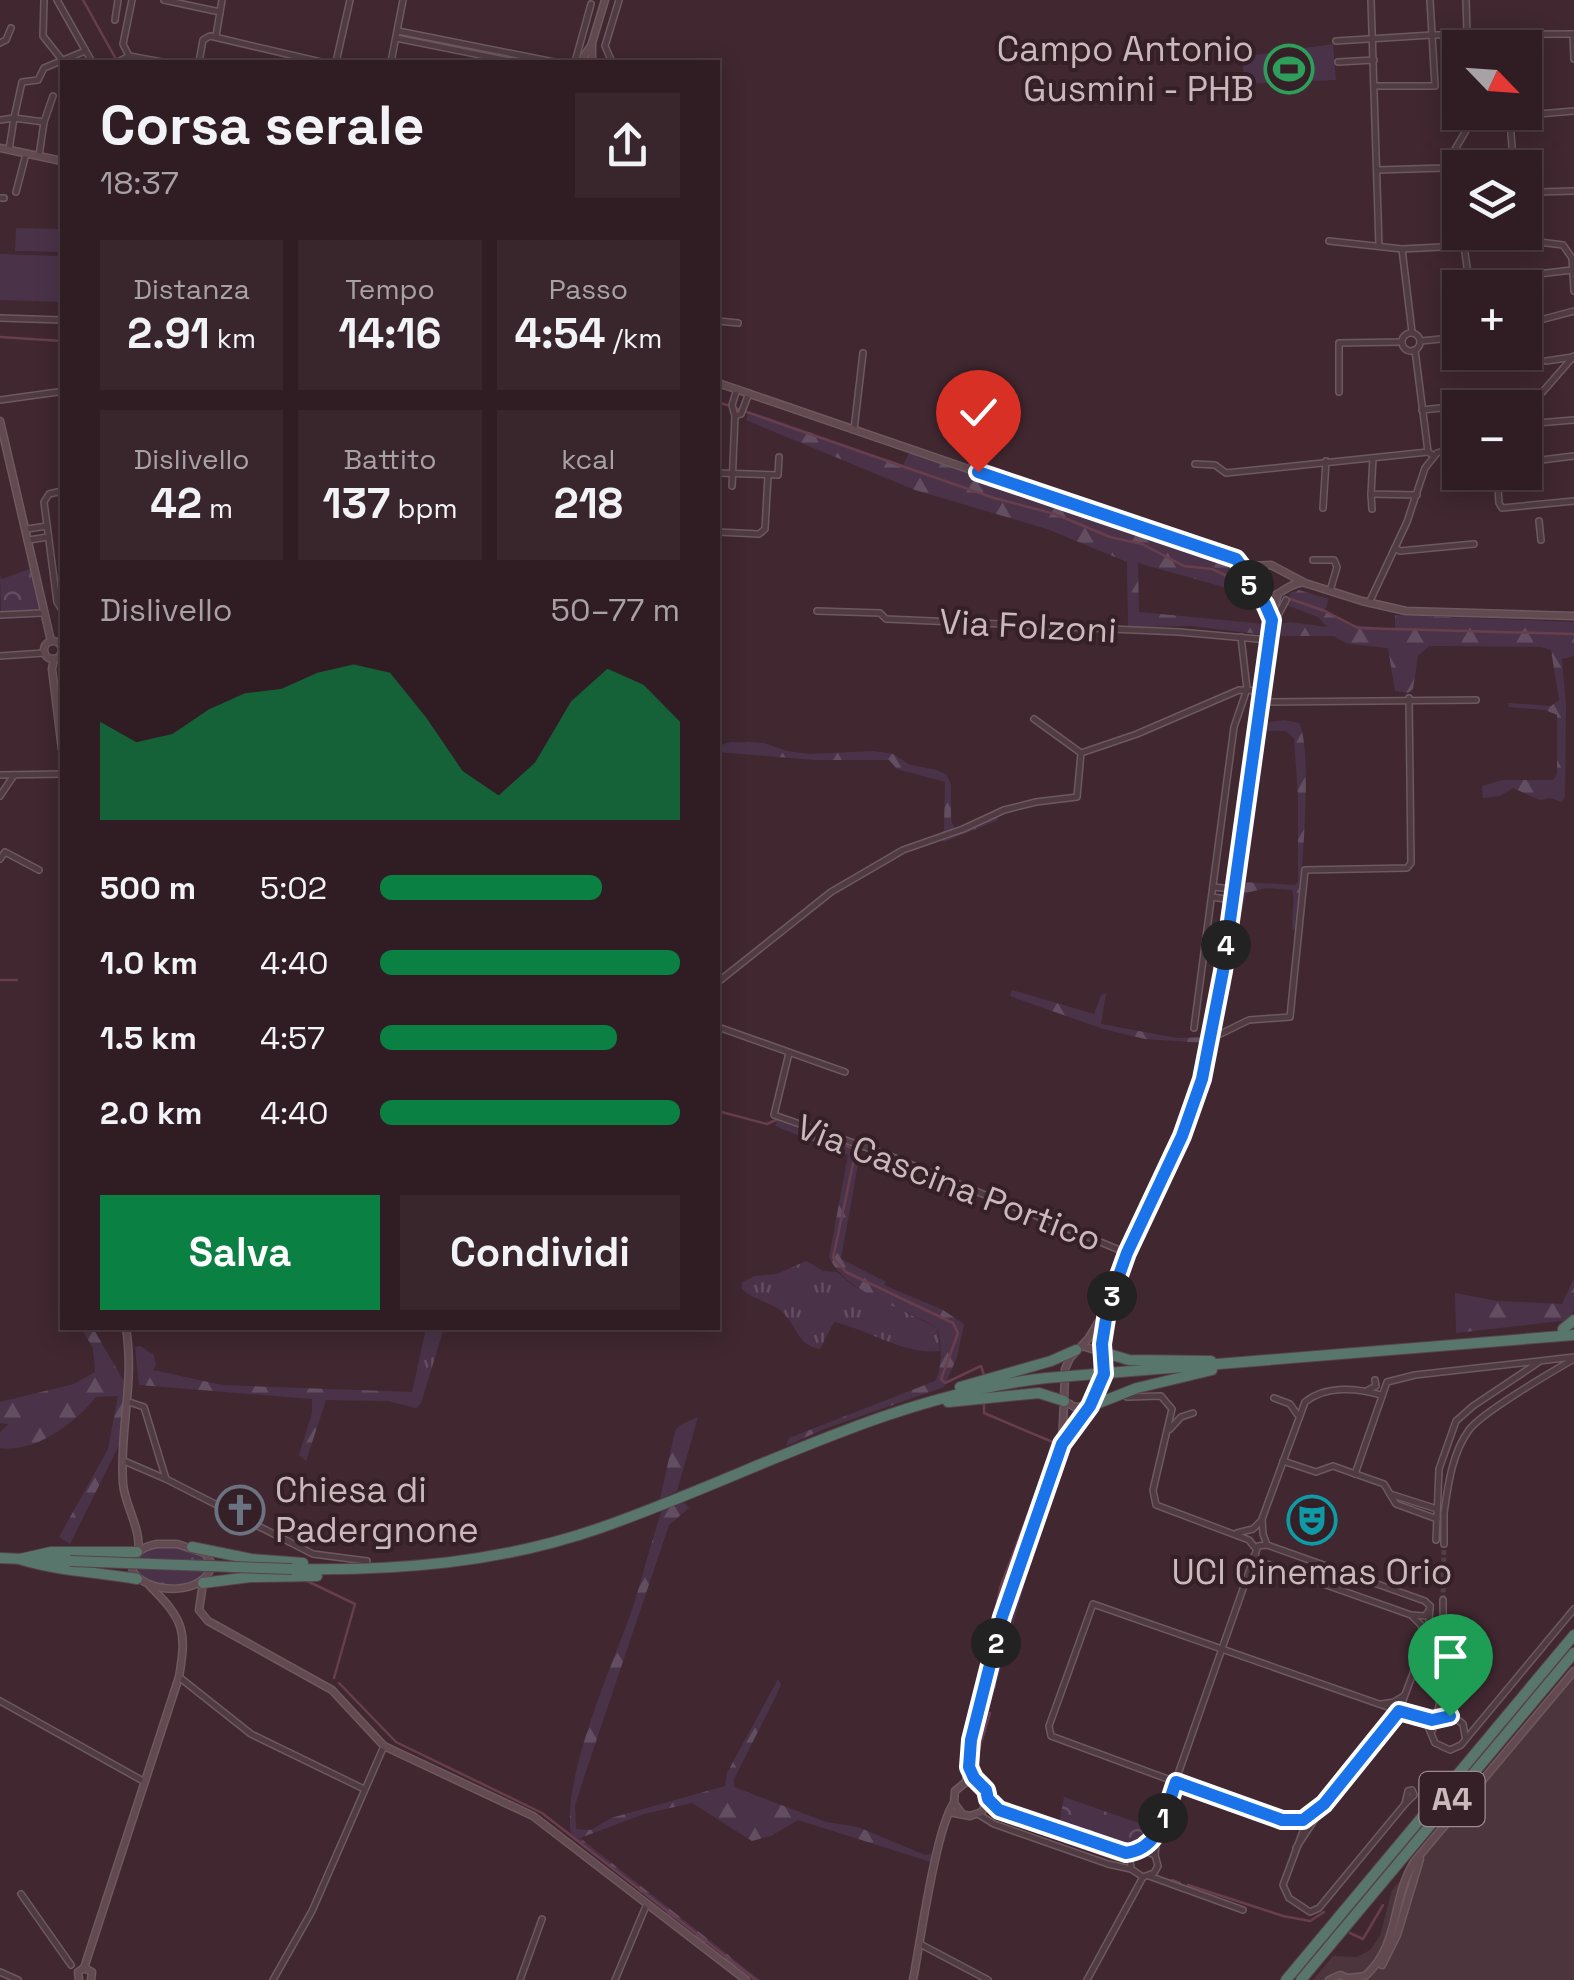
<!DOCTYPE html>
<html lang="it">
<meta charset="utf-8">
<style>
body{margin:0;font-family:"Space Grotesk",sans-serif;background:#38262c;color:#f1f3f6;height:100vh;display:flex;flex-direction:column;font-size:38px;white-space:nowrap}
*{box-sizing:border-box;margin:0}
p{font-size:32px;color:#a8a2a6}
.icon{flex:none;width:55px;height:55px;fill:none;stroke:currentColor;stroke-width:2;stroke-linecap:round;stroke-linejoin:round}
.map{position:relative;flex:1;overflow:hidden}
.details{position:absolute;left:60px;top:60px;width:660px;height:1270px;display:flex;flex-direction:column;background:#301d24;border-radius:0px;box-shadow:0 5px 25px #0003,0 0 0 2px #4b3b41}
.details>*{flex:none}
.needle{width:65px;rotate:115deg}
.buttons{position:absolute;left:1442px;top:30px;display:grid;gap:20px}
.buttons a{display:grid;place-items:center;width:100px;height:100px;border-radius:0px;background:#301d24;box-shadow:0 5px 25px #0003,0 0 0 2px #4b3b41;font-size:50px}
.pin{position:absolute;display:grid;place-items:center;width:85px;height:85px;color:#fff;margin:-102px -42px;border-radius:50% 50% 50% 0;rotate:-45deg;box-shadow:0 0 10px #0007}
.pin .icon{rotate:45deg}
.km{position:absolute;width:50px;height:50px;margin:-25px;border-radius:50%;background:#222;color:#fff;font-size:28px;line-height:50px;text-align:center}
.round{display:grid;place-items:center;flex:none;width:105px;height:105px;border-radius:0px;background:#38262c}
.summary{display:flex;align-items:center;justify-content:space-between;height:170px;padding:0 40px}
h1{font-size:55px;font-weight:700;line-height:75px}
.metrics{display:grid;grid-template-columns:repeat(3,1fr);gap:15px;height:170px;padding:10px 40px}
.metrics div{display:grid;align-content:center;border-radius:0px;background:#38262c;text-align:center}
.metrics b{font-size:42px;font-weight:700}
.metrics small{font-size:28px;font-weight:400}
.metrics p{font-size:28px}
.chart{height:280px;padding:20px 40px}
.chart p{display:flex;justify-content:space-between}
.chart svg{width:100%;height:180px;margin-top:10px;fill:#0b8043;opacity:.7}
.action{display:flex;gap:20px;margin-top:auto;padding:20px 40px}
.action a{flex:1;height:115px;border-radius:0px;background:#0b8043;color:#fff;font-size:40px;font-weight:700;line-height:115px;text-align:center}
.action a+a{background:#38262c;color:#f1f3f6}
ul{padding:0 40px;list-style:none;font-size:32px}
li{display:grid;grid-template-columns:160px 120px 1fr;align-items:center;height:75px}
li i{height:25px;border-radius:12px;background:#0b8043}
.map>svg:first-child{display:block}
</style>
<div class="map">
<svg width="1574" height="1980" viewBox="0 0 1574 1980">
<defs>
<pattern id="grass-tufts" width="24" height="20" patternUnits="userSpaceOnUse" patternTransform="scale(2.5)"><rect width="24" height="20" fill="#4a3349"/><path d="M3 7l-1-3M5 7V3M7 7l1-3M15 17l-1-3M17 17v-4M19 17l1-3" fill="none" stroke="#634e61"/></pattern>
<pattern id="forest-firs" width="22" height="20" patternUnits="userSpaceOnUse" patternTransform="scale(2.5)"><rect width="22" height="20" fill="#4a3349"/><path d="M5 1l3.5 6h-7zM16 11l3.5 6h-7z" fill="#634e61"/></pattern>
<pattern id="park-crowns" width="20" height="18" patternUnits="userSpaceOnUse" patternTransform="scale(2.5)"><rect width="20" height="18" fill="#4a3349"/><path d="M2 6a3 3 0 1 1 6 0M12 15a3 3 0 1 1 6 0" fill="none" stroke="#634e61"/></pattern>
</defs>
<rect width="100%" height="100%" fill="#402730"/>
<path fill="#4d353d" d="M1574,1676v304h-261l20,-24 24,1 13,-7 10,-14 12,-46z"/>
<g fill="url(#grass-tufts)">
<path d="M806,1261l17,10 14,1 15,13 85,43 3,23c-37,4 -70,-21 -106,-29l-14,27c-21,-3 -23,-21 -35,-34 -11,-13 -31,-14 -43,-26v-7l13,-6 22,-2z"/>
<path d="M426,1328h18l-23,75 -9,-11z"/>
<path d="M1050,1486l6,3 -30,90 -49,174 -5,-2 3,-17 28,-115z"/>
<path d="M158,1547c20,2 41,-1 52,19l-8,14c-23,5 -45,9 -65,-6 -4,-17 5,-24 21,-27z"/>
</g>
<g fill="url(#forest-firs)">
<path d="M749,411l154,54 6,-12 324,112 10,10 2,18 -107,-30 1,49 126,12 1,11 -75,-9 -63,1 -1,-65 -80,-33 -132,-39 -169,-70z"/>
<path d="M1299,590l30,9 -4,11 28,15 42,4v-14l179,7v34l-12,3 4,46 -1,92 -3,5 -12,-4 -10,2 -27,-12 -13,8 -17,2 -1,-12 20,-6h51l4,-6v-59l-12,-5 -36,-3 -1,-4 43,3 8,-6 -8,-50 -10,-3 -112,-1 -11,10 -5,33 -5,4 -13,-2 -7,-43 -40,-4 -14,-8h-60l5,-12 11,-2 37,5 -9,-10 -32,-12 4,-12z"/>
<path d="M1284,720l15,3c15,27 1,170 -2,206l-4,1c-3,-14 3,-28 -1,-40l-26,-2 -20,5 -14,58 -1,39 -4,2 -2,-12 13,-94 5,-4 52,3 3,-3v-85l-4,-59 -8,-7h-27l1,-7z"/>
<path d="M731,742l33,1 23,8 23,3 64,-3 19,3 17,11 27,5 10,5 4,10v35l6,13 40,-17 1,4 -54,22 -5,-3 5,-9 1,-48 -48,-13 -8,-9h-74l-97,-8v-6z"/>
<path d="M1012,990l82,24 7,-19 5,-2 -5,31 76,14 33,-1 -4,6 -61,-4 -42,-10 -93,-33z"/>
<path d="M777,1120l83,33 -19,106 45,23 -2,3 59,25 21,14 -7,33 -13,30 -120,42 -38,17 3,-8 146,-57c8,-15 7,-37 2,-53 -33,-21 -92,-35 -108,-71l19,-102 -73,-29z"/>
<path d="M1574,1278v31l-4,11 -114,13 -1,-40 42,8 65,3z"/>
<path d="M81,1328h12l33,57 -6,58 -50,101 -11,-7 49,-88 10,-53 -22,1c-21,26 -60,56 -96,51v-16l9,-8 -9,-1v-21l74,-18 21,-12 -2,-24z"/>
<path d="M140,1346l14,9 2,10 -3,5 69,15 190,7 9,11 -5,5 -28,-7 -62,-1 -20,61 -7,-6 13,-42v-14l-173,-14 -4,-38z"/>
<path d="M698,1417l-21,74 -17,8 15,-68 5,-6z"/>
<path d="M684,1502l5,6 -20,17 -88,261 -6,20 1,23 15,1 20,-12 114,-32 2,-13 51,-94 3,5 -5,12 -42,83v8l92,35 32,5 67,28 8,-1 -2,8 -133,-42 -27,16 -19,5 -60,-38 -48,11 -64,24 180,142h-8l-180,-142c-14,-54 42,-176 61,-231 10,-32 18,-65 29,-97z"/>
</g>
<g fill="url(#park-crowns)">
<path d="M32,568l8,42 -39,3 -1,-37 2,3z"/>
<path d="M1064,1797l89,31 -5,14 -26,7 -69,-24 7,-6z"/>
</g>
<g fill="#4a3349">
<path d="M1333,44l3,36 -92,4 -1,-22 12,-7z"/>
<path d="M16,228l45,1 -1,23 -45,-1z"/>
<path d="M0,254l62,2v46l-62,-2z"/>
</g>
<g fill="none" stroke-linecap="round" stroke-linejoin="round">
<g stroke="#683e4c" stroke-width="2.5">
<path d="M83,0l34,61"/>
<path d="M0,337l62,4"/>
<path d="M718,402l276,96 61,16 55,23 32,7 42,22 28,3 30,14"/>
<path d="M1290,599l35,12 33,17 216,6"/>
<path d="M0,980h17"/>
<path d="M718,1111l49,13 11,-5"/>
<path d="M795,1125l61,25 -23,108 13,14 107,51 5,10 -17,46 4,4 36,-17 3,9"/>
<path d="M305,1580l50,24 -21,74"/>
<path d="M339,1683l57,59 146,71 214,167"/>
<path d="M966,1736l17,-61 17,-87 55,-145 -71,-30v-9"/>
<path d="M976,1760l14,-47"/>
<path d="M981,1777l1,4"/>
<path d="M988,1812l7,5 122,43"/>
<path d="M1172,1880l8,3"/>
<path d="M1188,1885l95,31 27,5 14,-9"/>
<path d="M1350,1933l13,6 20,-34"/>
</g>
<path stroke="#553d45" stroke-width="5" stroke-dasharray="5 2.5" stroke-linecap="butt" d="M1443,1600l1,-56"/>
<g stroke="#6d5960" stroke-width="8">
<g id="street">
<path d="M44,0l-1,36 19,24"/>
<path d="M57,0l35,62"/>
<path d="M164,0l56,12"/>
<path d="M1371,0l8,246"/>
<path d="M1466,0l1,34"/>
<path d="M115,20l3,-20"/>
<path d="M398,31l156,31"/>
<path d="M1573,34l1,25"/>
<path d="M216,36l6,-36"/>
<path d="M396,38l119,24"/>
<path d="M1336,41l96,-6 142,-1"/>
<path d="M0,43l6,-3 5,-12"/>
<path d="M1517,48l9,-16"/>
<path d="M129,56l-6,-12 9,-44"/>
<path d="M118,62l11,-6 33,6"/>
<path d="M199,62l4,-22 7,-4 111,26"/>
<path d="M336,62l14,-62"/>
<path d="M391,62l12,-62"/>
<path d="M575,62l16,-58"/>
<path d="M612,62l-7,-16 14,-46"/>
<path d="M1338,62l36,-2"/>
<path d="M1374,86h61l-5,-86"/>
<path d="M0,120l14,-2 8,-36 16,-2 6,-12 41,-17"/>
<path d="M44,122l9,-26"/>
<path d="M1512,147l-2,-26 4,-5 60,-5"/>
<path d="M9,150l5,-32 30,4 -5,34"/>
<path d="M1377,170l67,-2 33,-56"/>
<path d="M1537,170l2,72"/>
<path d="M16,192l10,-38"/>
<path d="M1537,192l37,-1"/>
<path d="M0,198h4"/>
<path d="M1329,241l73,8 137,-7 24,3 9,13 2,33"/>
<path d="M1464,246l6,42"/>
<path d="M1402,249l10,83"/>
<path d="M1504,278l68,-8"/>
<path d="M0,318l62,2"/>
<path d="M718,321l20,2"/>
<path d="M1525,324l49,-13"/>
<circle cx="1411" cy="342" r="9"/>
<path d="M1421,341l39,-4"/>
<path d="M1415,350l13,102"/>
<path d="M1546,361l27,-4"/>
<path d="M737,389l-5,16 3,11 6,-2 8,-21"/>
<path d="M1339,392v-49l63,-1"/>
<path d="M0,400l58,-8"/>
<path d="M1422,410l105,-11 6,3"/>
<path d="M1525,412l49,-56"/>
<path d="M1525,424l49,-4"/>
<path d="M854,430l9,-77"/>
<path d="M1373,458l-2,36 46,1"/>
<path d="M1525,462l49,-6"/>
<path d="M1195,464l20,1 11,8 202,-21 6,4"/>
<path d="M971,469l16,-56"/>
<path d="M1497,472l2,31 3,5 72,-7"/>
<path d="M718,473l60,2 1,-18"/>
<path d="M732,486l3,-70"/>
<path d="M62,491l-13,3 -5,8 13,100 5,8"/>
<path d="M1371,494l1,15"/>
<path d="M1323,508l3,-47"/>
<path d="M1539,521l2,19"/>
<path d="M27,529l20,-3"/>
<path d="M718,532l41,2 6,-5 3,-53"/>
<path d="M29,540l19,-3"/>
<path d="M1395,548l5,3 74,-7"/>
<path d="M1313,560h21l3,7 -7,24"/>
<path d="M1369,603l38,-81 18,-54 12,-15 23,-7"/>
<path d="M817,611l63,2 6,6 293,13 90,8"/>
<path d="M0,615l42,-2"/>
<path d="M1271,628l15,-28"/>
<path d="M0,656l44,-3"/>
<path d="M1259,702l217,-2"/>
<path d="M1034,719l47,34"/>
<path d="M0,775l62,-1"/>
<path d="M0,796l14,-21"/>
<path d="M0,859l5,-7 34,18"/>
<path d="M1213,887l20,2"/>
<path d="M1212,897l20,3"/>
<path d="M718,982l113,-90 72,-42 60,-21 41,-19 32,-8 41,-5 4,-44 56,-19 102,-44 22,1"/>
<path d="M718,1027l127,45"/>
<path d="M1194,1028l40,-301 13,-38 -6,-52"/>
<path d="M1212,1038l37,-18 41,-3 15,-147 102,-2 4,-5 -2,-165"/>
<path d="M789,1053l-15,62 111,39 242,99"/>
<path d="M1368,1390l8,-4 -1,-6"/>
<path d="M1127,1397l34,-1 11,13 -19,81 3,15 93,35 7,9"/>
<path d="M1274,1398l16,6 7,10"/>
<path d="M129,1402l15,5 22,72"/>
<path d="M1170,1429l11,-12 12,-4"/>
<path d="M124,1461l42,18 147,75 54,7"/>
<path d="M1283,1461l33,11 17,-6 51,18 12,20 41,15"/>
<path d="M1355,1474l32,-92 28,-7 159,-18"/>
<path d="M1390,1494l47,15"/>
<path d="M1444,1513c4,-28 8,-60 25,-83 12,-17 84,-59 105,-71"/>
<path d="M1444,1514v30"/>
<path d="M1237,1533l16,-4 9,-9"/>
<path d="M1436,1540l3,-71 17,-48 17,-15 66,-44"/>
<path d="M1267,1545l-4,-11 -1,-15 43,-117c21,-17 52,-14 76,-7"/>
<path d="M1254,1556l10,7 147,52 14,1 5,-7"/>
<path d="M1413,1617l8,8 3,12"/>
<path d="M179,1677l72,57 113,55"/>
<path d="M0,1701l143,80"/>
<path d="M1382,1704l12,-2 10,-6"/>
<path d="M1410,1713l22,7 22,-3 9,7 2,12"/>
<path d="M1432,1731c15,-40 11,-88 11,-131"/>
<path d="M1408,1791l4,-1 2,5 -9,9z"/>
<path d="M988,1799l15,13 117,40 23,-2 12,5"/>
<path d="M978,1814l16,10 114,40 23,5"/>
<path d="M1308,1818l-25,67 6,13 21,14 9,-4 86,-104"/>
<path d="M1315,1819l-8,6 -12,1 -244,-90 -2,-10 44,-122 306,107 28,13 8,19 15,7 11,-5 113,-136"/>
<path d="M1287,1820h16l15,-10"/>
<path d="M1296,1848l28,-43 75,-94 29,-78 2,-27"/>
<path d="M1134,1854l-4,7 1,8 12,8"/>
<path d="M1149,1876l94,34"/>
<path d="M1143,1877l11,-4 4,-7 -3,-11 2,-21 101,-288 9,-1 158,56 5,5"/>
<path d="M21,1894l50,71"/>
<path d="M920,1944l68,36"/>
<path d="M0,1972l18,8"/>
<path d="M273,1980l39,-69 72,-165"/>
<path d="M520,1980l22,-61"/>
<path d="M615,1980l31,-74"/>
<path d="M1087,1980l56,-103"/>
</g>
</g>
<g stroke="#6d5960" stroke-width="9">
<g id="secondary">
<path d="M581,61l11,-17"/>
<path d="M592,62v-19l13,-43"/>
<path d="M0,148l62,13"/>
<path d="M718,383l533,183 20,-1 34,18 57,18 44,10 168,5"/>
<path d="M0,421l51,220"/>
<path d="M1237,560l12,17 2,13 8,8c18,3 25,-13 41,-15"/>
<circle cx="53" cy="650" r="9"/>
<path d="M54,659l-2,10 10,80"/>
<path d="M126,1328c9,56 -7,102 -3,156 2,22 19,46 15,68"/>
<path d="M1082,1346l20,6 3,22 -14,32 -16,1 -11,-6 1,-32 5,-11 18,-19 16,-26"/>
<path d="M1102,1351l6,-44 19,-54 55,-118 26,-77 64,-441 6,-23"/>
<path d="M1065,1439l26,-33"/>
<path d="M157,1544h20l28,9 7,11c-6,32 -63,31 -79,8 -4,-17 8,-25 24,-28z"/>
<path d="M203,1583l-4,27 9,11 124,69 52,56 149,70 213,164"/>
<path d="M966,1782l5,-42 31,-123 60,-173 2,-42"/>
<path d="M949,1812l21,4 12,-4 6,-13 -9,-15 -13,-2 -11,9 -1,12 8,11"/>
<path d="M1382,1965l15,-30 23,-76"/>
<path d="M84,1968l95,-291c8,-46 5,-57 -29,-91"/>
<path d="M1349,1978l16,-2c35,-30 26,-77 49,-114l160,-191"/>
<path d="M79,1980l-1,-8 6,-4 8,4 -1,8"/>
<path d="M913,1980c7,-36 23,-153 41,-177"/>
<path d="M1329,1980l11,-5 10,4"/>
</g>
</g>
<g stroke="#57434a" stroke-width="12">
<g id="highway">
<path d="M1563,1329l11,-9"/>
<path d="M1102,1352l27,8 82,1"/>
<path d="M1120,1372l454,-37"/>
<path d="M960,1387l91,-26 25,-11"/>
<path d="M948,1402l91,-9 25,8"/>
<path d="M1091,1406l46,-18 75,-18"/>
<path d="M192,1547l59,12 52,4"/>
<path d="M0,1558l70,3"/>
<path d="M19,1559c39,12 78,13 118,20"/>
<path d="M20,1559l31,-7h86"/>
<path d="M292,1569c105,2 207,-6 308,-41 149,-52 287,-132 446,-150"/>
<path d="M203,1583l47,-6 67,-1"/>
<path d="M1286,1980l288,-345"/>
<path d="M1301,1980l273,-327"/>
</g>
</g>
<use href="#street" stroke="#503b42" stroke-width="5"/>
<use href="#secondary" stroke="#634a51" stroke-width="6"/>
<use href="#highway" stroke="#59766d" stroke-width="10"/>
<g stroke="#57434a" stroke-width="12" stroke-linecap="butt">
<g id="highway-bridge">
<path d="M1046,1378l74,-6"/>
<path d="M70,1561l222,8"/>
</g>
</g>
<use href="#highway-bridge" stroke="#59766d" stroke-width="10"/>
</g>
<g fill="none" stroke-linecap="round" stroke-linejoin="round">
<g stroke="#fff" stroke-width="20">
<path id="route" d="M978,472l258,87 14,18 1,13 14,14 7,16 -49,351 -21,108 -20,57 -55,117 -19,53 -6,38 2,30 -14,32 -28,38 -60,173 -31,123 -2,27 5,11 12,12 2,9 11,11 127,43c35,-4 39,-42 50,-71l106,38h21l21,-16 75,-93 33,9 18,-4"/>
</g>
<use href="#route" stroke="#1a73e8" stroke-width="12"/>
</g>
<defs>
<g id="stadium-ring" transform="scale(2.5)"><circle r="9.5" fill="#352027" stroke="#2e9e5b" stroke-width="1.5"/><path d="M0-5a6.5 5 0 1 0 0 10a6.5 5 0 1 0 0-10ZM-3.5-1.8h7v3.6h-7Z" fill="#2e9e5b"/></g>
<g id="church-ring" transform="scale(2.5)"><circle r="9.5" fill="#352027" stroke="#6b7280" stroke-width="1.5"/><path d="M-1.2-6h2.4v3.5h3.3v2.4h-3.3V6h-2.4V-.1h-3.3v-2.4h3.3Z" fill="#6b7280"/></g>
<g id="theatre-ring" transform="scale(2.5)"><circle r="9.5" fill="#352027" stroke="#0f9aa8" stroke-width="1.5"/><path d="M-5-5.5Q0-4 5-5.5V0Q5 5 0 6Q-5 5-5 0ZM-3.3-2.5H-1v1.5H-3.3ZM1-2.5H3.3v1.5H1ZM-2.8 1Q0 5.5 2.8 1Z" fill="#0f9aa8"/></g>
</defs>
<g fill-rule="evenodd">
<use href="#stadium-ring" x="1289" y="69"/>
<use href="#church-ring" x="240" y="1510"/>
<use href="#theatre-ring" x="1312" y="1520"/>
</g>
<g text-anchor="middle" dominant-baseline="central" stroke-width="8" stroke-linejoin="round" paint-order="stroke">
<rect fill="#352027" stroke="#9d8a90" stroke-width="2.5" x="1419.5" y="1772" width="65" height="54" rx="8"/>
<g font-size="32" font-weight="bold" fill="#cab8bd">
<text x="1452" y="1799">A4</text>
</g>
<g font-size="35" fill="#cab8bd" stroke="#352027" text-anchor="end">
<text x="1254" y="49">Campo Antonio<tspan x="1254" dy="40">Gusmini - PHB</tspan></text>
<text x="275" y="1490" text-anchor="start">Chiesa di<tspan x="275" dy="40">Padergnone</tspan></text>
<text x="1312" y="1572" text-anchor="middle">UCI Cinemas Orio</text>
</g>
<g font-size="35" fill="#cab8bd" stroke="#352027">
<text transform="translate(1028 626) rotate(3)">Via Folzoni</text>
<text transform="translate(949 1183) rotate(21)">Via Cascina Portico</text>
</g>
</g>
</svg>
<div class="buttons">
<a><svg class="needle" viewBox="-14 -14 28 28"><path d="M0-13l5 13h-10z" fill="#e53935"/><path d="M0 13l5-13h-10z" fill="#a8a2a6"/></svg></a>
<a><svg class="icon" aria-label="layers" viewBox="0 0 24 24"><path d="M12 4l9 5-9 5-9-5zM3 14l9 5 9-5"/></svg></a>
<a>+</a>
<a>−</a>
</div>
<div class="pin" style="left:1450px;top:1716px;background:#1e9e55"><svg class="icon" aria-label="arrive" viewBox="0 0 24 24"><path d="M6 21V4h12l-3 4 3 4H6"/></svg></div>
<div class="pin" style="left:978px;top:472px;background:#d93025"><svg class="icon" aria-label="check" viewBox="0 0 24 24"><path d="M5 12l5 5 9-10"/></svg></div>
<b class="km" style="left:1163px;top:1818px">1</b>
<b class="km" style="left:996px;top:1643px">2</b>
<b class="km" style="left:1112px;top:1296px">3</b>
<b class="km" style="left:1226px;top:945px">4</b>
<b class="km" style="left:1249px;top:585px">5</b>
<section class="details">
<div class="summary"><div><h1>Corsa serale</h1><p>18:37</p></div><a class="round"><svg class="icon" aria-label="share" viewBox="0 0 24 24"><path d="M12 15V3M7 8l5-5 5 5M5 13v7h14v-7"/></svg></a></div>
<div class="metrics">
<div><p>Distanza</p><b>2.91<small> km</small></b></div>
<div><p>Tempo</p><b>14:16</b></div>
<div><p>Passo</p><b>4:54<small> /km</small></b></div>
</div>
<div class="metrics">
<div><p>Dislivello</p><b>42<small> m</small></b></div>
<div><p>Battito</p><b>137<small> bpm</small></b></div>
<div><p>kcal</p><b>218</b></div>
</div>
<div class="chart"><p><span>Dislivello</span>50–77 m</p>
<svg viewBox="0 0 160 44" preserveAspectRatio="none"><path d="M0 44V20L10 25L20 23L30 17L40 13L50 12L60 8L70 6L80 8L90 19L100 32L110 38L120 30L130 15L140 7L150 11L160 20V44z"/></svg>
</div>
<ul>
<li><b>500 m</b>5:02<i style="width:74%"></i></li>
<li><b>1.0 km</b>4:40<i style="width:100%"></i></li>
<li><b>1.5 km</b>4:57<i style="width:79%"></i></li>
<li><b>2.0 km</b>4:40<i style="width:100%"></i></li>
</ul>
<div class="action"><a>Salva</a><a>Condividi</a></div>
</section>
</div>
